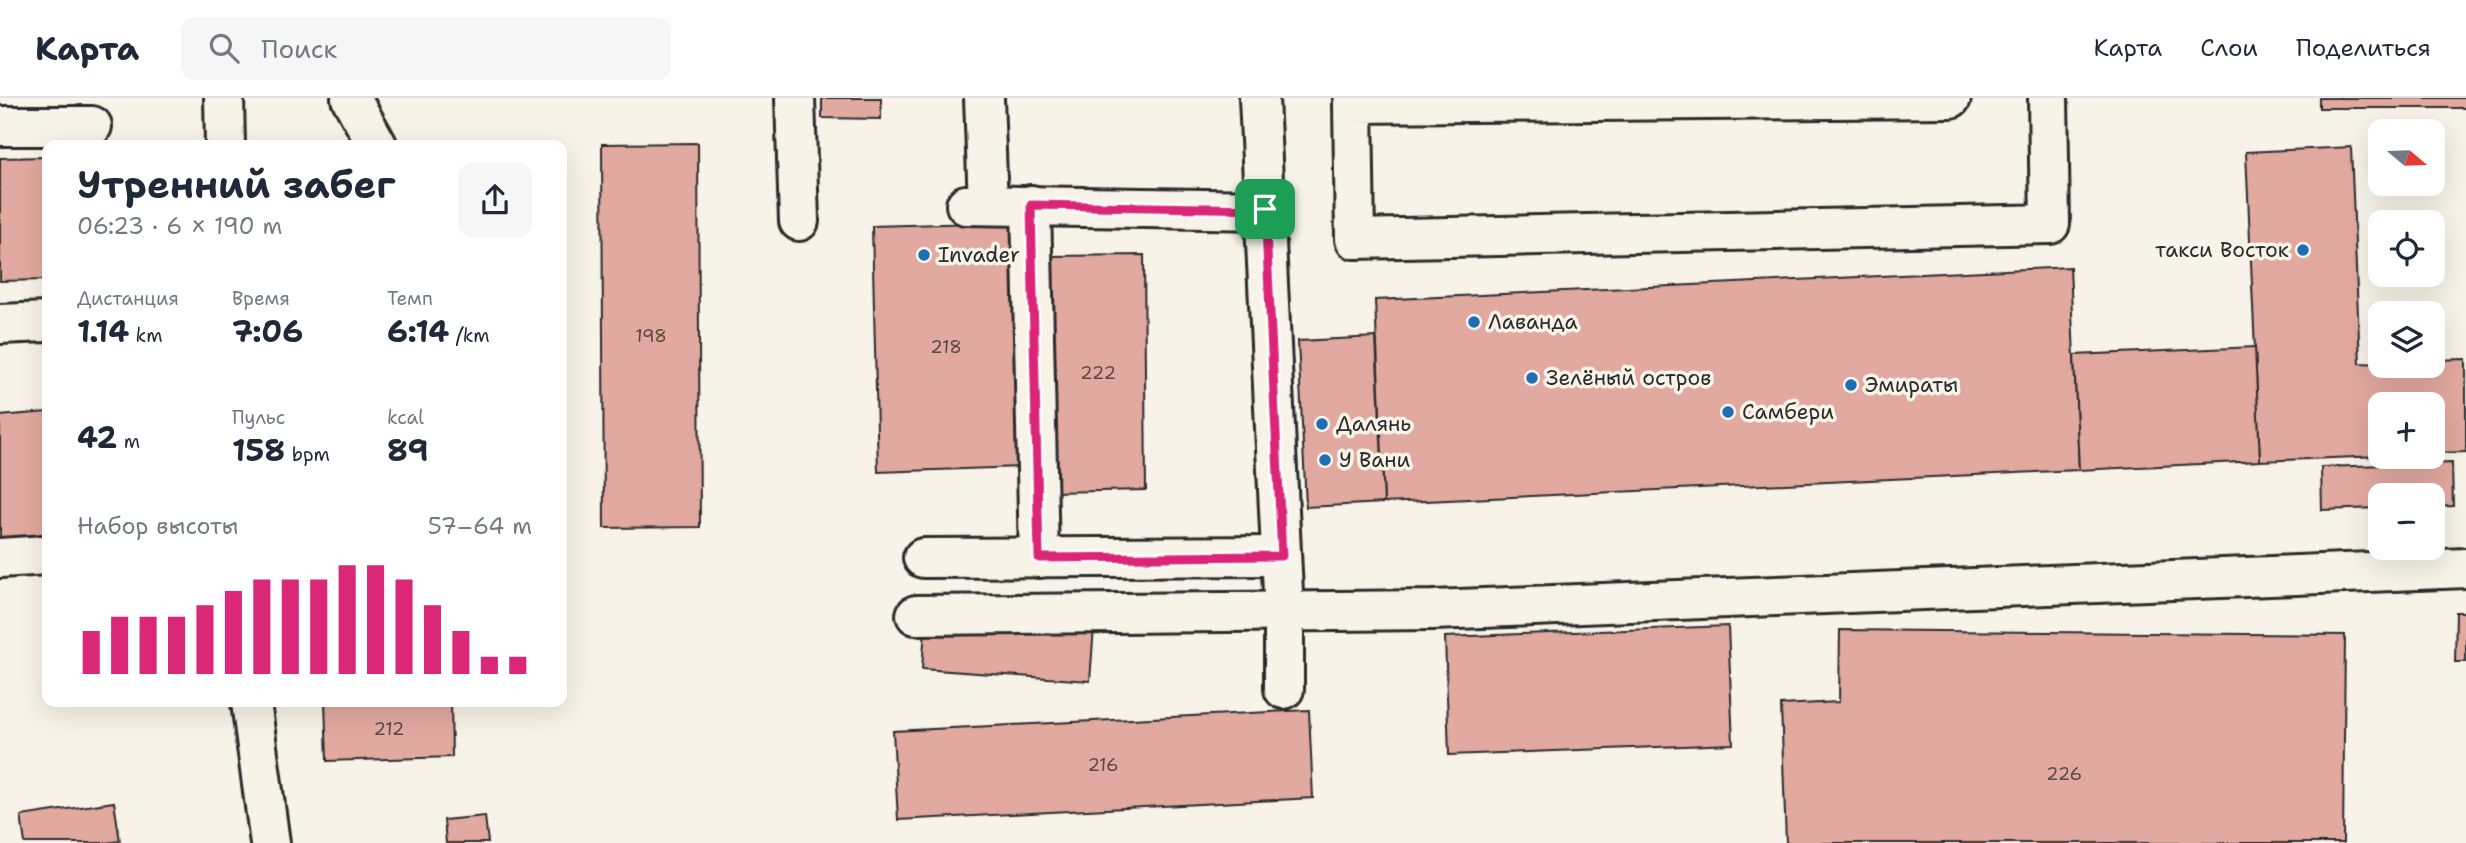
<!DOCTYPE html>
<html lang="ru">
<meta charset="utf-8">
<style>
body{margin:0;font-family:"Shantell Sans",sans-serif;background:#f6f6f7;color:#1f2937;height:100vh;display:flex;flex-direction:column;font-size:26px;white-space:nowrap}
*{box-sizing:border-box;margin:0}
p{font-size:23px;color:#747a83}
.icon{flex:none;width:38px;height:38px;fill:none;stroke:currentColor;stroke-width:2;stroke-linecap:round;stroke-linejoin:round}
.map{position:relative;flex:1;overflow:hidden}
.side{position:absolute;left:42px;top:42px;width:525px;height:567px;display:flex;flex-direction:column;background:#fff;border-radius:14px;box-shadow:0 7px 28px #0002}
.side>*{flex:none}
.needle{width:46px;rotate:109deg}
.tools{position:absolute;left:2368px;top:21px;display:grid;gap:14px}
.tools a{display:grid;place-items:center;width:77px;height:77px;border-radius:14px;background:#fff;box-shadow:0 7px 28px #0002;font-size:35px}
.pin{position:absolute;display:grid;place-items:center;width:60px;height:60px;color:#fff;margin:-30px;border-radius:14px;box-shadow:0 4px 10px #0006}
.round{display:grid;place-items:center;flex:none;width:74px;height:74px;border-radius:14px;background:#f6f6f7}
.headline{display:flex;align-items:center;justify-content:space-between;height:119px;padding:0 35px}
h1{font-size:38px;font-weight:700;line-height:52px}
.figures{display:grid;grid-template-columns:repeat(3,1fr);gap:10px;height:119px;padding:7px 35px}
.figures div{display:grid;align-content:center}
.figures b{font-size:30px;font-weight:700}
.figures small{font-size:19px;font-weight:400}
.figures p{font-size:19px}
.chart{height:196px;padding:14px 35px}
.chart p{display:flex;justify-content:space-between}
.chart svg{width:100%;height:126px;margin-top:7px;stroke:#db2777;stroke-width:6}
header{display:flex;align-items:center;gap:42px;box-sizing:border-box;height:98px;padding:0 35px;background:#fff;border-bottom:2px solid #e0e1e3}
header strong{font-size:33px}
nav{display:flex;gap:38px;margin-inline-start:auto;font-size:24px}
.search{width:490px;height:63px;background:#f6f6f7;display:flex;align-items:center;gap:18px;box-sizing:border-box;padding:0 24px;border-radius:14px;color:#747a83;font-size:26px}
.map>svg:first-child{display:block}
</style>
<header>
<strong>Карта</strong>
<div class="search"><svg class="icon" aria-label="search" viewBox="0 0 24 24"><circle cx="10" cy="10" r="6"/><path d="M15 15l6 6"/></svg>Поиск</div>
<nav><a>Карта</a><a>Слои</a><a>Поделиться</a></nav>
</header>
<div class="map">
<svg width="2466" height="745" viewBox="0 0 2466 745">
<rect width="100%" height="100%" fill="#f7f3e8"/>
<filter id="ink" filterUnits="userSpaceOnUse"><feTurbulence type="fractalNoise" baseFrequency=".0143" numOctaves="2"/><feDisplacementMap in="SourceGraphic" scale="14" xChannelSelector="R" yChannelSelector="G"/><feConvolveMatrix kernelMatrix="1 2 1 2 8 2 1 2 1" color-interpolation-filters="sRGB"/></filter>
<g filter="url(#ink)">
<g fill="#e2a9a0" stroke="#2b2b2b" stroke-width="2">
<path d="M822,0h59v21l-59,-1z"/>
<rect x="2319" y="0" width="147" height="10"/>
<path d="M698,45l2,384 -96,1 -2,-384z"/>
<path d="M2351,49l9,216 72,3v-6l34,-1v93l-34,1v-49h-52v52l-120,5 -14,-309z"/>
<path d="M47,59v123l-47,1v-123z"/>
<path d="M1015,124l6,245 -143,5 -6,-246z"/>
<path d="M1144,157l2,235 -94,2 -2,-236z"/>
<path d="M2070,169l9,203 -695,33 -9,-203z"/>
<path d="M1376,239l8,166 -78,4 -8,-166z"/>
<path d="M2255,249l5,114 -181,9 -5,-115z"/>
<path d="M47,314v122l-47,4v-122z"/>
<path d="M2452,365l1,43 -21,1v-12h-52v13l-58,2 -1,-43z"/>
<path d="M2456,514h10v50h-11z"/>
<path d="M926,518l168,11 -4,54 -168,-12z"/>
<path d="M1728,528l5,118 -284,11 -4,-118z"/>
<path d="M1840,532l505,5 -2,208h-557l-5,-138 58,-3z"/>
<path d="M325,604h126l1,55 -125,4z"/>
<path d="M1309,612l4,88 -415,22 -5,-89z"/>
<path d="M114,704l6,39 -15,2h-80l-4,-27z"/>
<path d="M485,718l3,27h-42l-2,-23z"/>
</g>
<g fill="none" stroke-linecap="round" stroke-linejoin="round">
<g stroke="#2b2b2b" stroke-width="44">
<g id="minor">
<path d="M224,0l1,47"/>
<path d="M351,0l26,47"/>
<path d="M795,0l4,123"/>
<path d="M984,0l4,107"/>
<path d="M1259,0l25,515v76"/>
<path d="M1951,0l-598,5 2,136 695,-15 -2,-126"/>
<path d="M0,28h92"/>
<path d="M966,107l299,5"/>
<path d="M1031,107l8,353"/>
<path d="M0,226l47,-2"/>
<path d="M0,460l47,-3"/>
<path d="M923,460l358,-2"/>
<path d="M916,517l517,-5 1033,-42"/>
<path d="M251,604l19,141"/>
</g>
</g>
<use href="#minor" stroke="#f7f3e8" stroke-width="38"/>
</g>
</g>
<g fill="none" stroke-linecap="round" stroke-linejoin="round" filter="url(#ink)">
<g stroke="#fff" stroke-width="14">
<path id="route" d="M1031,107l234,4 17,347 -243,2z"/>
</g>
<use href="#route" stroke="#db2777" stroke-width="9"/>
</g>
<g fill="#1f6fb2" stroke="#f7f3e8" stroke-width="2.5">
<circle cx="2303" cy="152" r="7"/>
<circle cx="924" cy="157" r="7"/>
<circle cx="1474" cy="224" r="7"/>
<circle cx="1532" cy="280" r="7"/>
<circle cx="1851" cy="287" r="7"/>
<circle cx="1728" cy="314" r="7"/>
<circle cx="1322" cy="326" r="7"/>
<circle cx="1325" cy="362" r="7"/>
</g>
<g text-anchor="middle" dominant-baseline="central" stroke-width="7" stroke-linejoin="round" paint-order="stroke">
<g font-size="18" fill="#594a48">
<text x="651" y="238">198</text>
<text x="946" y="249">218</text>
<text x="1098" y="275">222</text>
<text x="389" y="631">212</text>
<text x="1103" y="667">216</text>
<text x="2064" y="676">226</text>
</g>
<g font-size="21" fill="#2b2b2b" stroke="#f7f3e8" text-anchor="start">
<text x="2289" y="152" text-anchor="end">такси Восток</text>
<text x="938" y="157">Invader</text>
<text x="1488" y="224">Лаванда</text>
<text x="1546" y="280">Зелёный остров</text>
<text x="1865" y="287">Эмираты</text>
<text x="1742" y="314">Самбери</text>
<text x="1336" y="326">Далянь</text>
<text x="1339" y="362">У Вани</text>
</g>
</g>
</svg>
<div class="tools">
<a><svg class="needle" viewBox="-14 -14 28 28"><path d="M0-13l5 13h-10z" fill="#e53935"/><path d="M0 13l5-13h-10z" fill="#747a83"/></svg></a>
<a><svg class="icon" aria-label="locate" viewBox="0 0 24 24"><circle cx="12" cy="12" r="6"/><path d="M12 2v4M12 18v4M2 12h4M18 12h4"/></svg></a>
<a><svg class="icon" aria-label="layers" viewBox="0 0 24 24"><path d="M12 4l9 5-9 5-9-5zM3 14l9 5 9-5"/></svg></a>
<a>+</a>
<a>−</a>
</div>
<div class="pin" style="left:1265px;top:111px;background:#1e9e55"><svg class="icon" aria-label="arrive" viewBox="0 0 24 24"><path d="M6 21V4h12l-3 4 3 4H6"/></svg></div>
<section class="side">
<div class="headline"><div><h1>Утренний забег</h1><p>06:23 · 6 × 190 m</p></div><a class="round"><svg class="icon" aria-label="share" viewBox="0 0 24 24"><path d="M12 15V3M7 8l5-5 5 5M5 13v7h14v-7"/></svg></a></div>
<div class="figures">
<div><p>Дистанция</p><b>1.14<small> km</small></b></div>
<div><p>Время</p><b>7:06</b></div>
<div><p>Темп</p><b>6:14<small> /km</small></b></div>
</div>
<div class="figures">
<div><b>42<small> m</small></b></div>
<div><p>Пульс</p><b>158<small> bpm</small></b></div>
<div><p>kcal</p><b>89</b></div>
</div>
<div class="chart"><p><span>Набор высоты</span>57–64 m</p>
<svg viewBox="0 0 160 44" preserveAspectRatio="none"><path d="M5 44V29M15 44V24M25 44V24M35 44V24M45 44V20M55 44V15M65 44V11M75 44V11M85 44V11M95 44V6M105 44V6M115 44V11M125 44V20M135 44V29M145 44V38M155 44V38"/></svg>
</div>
</section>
</div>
